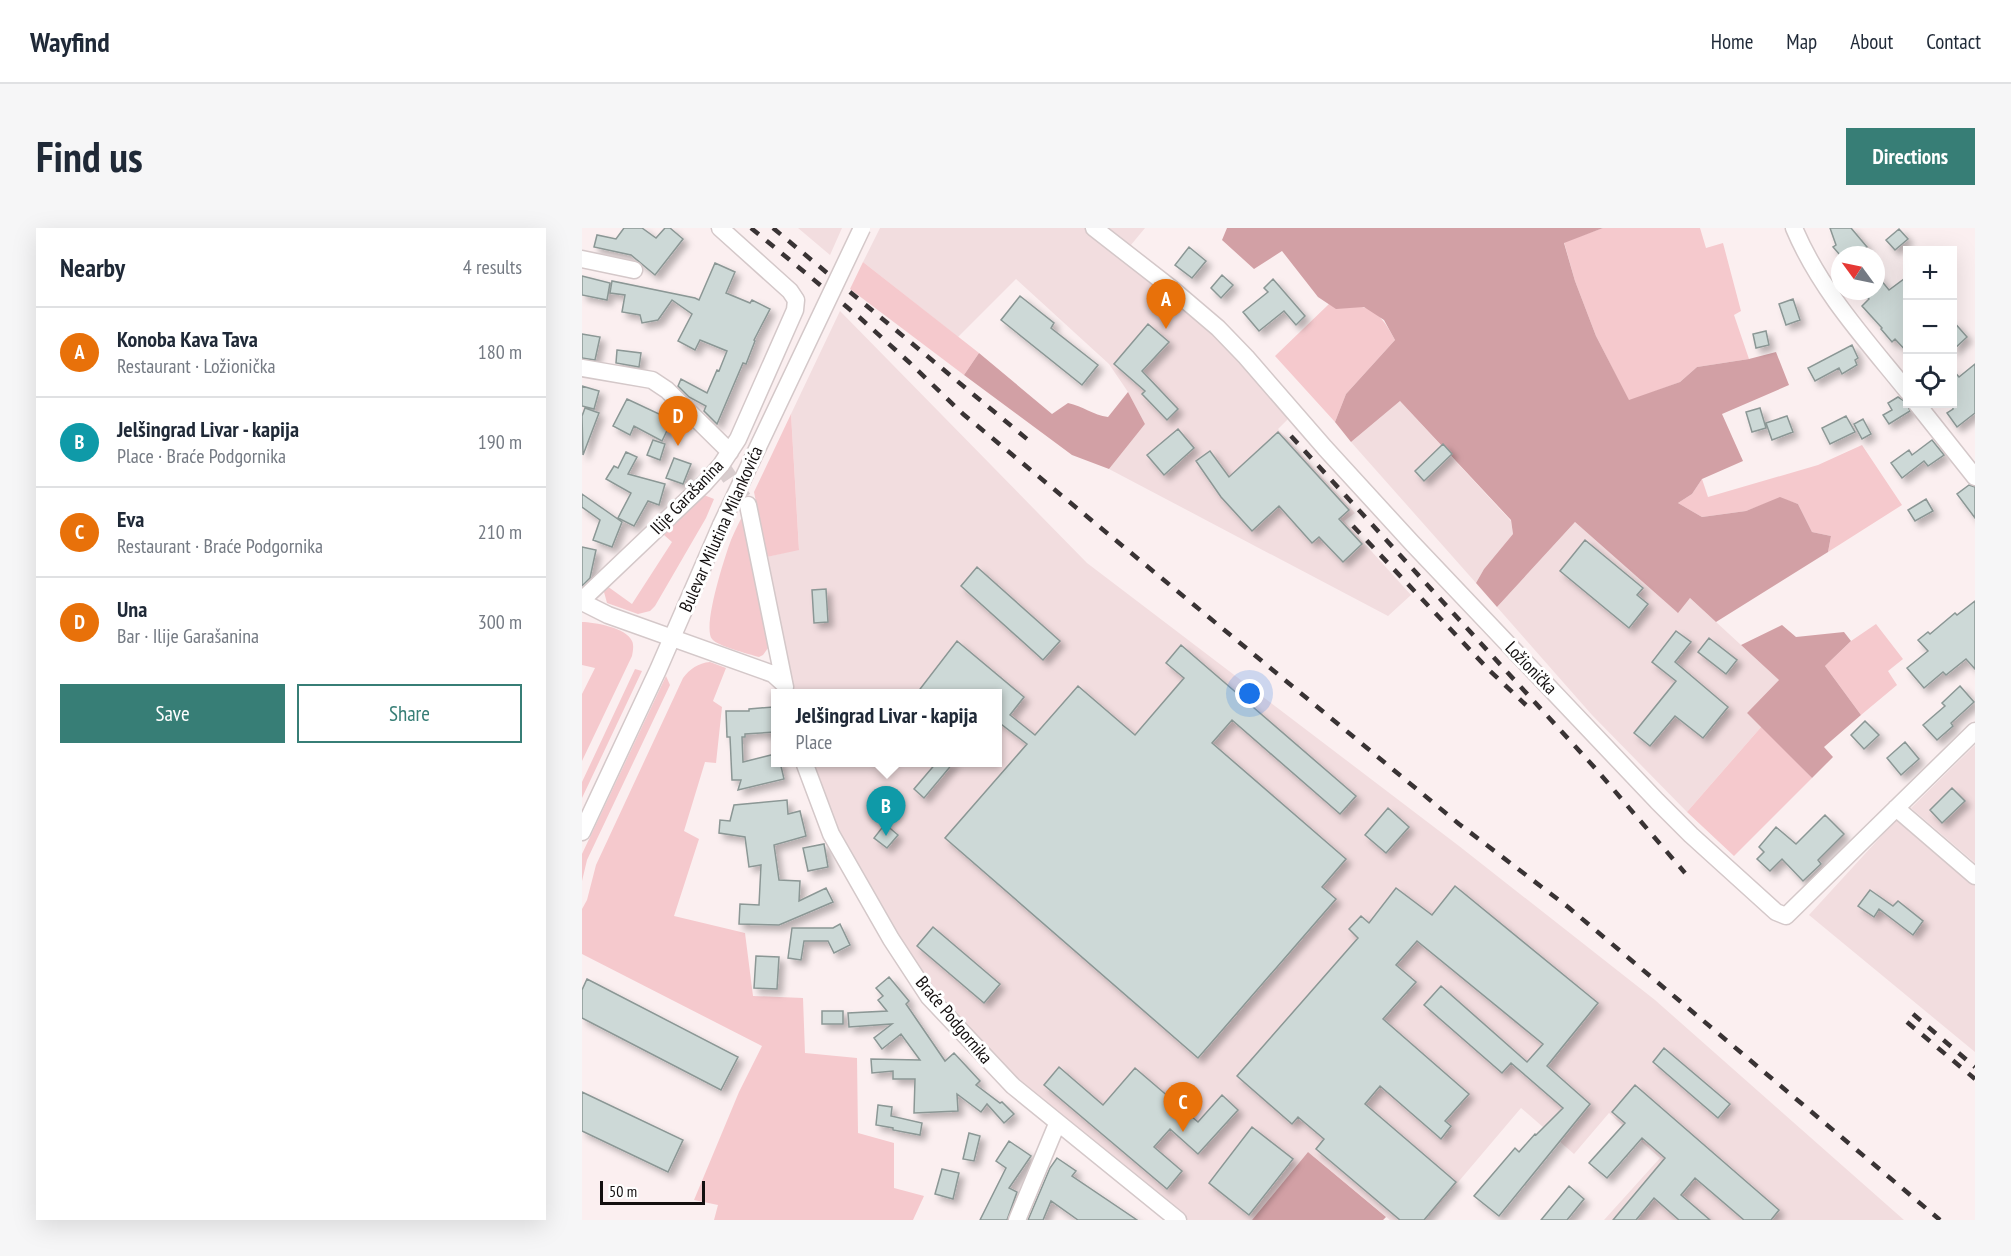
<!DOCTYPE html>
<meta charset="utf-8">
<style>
:root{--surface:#fff;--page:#f6f6f7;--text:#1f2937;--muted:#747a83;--line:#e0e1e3;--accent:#377e76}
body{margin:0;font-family:"PT Sans Narrow",sans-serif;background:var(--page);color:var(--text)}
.controls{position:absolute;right:18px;top:18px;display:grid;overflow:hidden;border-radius:0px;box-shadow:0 6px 24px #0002}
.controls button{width:54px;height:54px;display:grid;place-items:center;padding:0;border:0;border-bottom:2px solid var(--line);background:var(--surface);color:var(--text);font:30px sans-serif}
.compass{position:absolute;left:1249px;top:18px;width:54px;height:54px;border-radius:50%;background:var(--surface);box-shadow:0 6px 24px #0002;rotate:303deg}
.scale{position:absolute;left:18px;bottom:15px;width:105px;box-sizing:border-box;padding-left:6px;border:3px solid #130f0f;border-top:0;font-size:16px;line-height:21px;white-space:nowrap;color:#130f0f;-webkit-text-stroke:4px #fff;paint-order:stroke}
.you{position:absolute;left:668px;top:466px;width:21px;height:21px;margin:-15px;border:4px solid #fff;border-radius:50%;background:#1a73e8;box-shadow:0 0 0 9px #1a73e833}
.badge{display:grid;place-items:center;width:39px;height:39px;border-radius:50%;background:var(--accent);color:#fff;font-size:20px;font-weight:700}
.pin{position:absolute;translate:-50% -50px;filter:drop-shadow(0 2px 3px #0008)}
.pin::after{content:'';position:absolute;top:32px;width:21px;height:18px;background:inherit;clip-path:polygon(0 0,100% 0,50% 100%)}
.popup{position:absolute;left:189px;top:461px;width:231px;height:78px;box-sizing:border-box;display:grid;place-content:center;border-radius:0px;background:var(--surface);filter:drop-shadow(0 2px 4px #0005);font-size:20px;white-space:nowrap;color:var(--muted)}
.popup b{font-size:22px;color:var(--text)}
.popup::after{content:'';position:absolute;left:50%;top:100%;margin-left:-12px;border:12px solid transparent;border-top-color:var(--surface)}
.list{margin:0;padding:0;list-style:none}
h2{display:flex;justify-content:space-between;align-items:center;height:78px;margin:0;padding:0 24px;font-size:26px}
h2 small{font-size:20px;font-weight:400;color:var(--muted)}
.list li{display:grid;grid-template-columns:39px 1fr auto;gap:18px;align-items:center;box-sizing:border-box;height:90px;padding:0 24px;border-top:2px solid var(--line)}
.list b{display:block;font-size:22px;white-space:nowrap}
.list p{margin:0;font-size:20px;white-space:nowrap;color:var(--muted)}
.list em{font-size:20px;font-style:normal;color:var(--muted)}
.actions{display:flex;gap:12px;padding:18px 24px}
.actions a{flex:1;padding:14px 0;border:2px solid var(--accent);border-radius:0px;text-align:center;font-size:21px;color:var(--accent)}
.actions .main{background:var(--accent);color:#fff}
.icon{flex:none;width:33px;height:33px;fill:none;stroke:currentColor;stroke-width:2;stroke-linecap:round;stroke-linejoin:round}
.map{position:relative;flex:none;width:1393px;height:992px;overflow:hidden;border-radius:0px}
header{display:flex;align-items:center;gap:36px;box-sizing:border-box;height:84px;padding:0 30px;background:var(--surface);border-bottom:2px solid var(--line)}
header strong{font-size:28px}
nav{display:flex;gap:33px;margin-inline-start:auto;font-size:21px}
.intro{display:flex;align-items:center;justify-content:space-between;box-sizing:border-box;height:144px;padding:0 36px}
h1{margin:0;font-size:42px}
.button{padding:15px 27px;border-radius:0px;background:var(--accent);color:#fff;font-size:21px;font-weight:700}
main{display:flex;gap:36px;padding:0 36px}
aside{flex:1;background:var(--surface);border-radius:0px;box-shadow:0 6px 24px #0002}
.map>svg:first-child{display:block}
</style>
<header>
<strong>Wayfind</strong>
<nav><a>Home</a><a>Map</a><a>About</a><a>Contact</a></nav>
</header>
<div class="intro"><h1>Find us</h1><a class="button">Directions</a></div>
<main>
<aside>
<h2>Nearby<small>4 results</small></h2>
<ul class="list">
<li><span class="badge" style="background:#e8710a">A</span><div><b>Konoba Kava Tava</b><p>Restaurant · Ložionička</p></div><em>180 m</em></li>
<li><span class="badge" style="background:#0f9aa8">B</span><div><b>Jelšingrad Livar - kapija</b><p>Place · Braće Podgornika</p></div><em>190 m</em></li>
<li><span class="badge" style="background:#e8710a">C</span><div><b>Eva</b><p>Restaurant · Braće Podgornika</p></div><em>210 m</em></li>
<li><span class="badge" style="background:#e8710a">D</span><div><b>Una</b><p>Bar · Ilije Garašanina</p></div><em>300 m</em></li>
</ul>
<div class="actions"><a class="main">Save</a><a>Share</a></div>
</aside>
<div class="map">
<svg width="1393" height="992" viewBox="0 0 1393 992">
<defs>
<filter id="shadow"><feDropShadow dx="5" dy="5" stdDeviation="3" flood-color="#0004"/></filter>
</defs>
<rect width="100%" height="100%" fill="#fbeff0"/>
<path fill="#f2dddf" d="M216 0H260L248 27Z
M298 0H563L539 29 638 112 707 190 696 201 773 285 762 293 829 367 806 388 527 241 563 196 546 164 527 136 434 51 376 109 281 34Z
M258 83 505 335 877 618 1073 772 1322 992H1022L1078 930 1027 885 992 926 939 880 844 992H808L726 924 670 992H606L442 860 400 816 350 757 317 708 264 621 245 574 232 535 415 534V466L212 465 185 329 217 321 209 186Z
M818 173 929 293 931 306 902 341 894 355 769 214Z
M993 294 1095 384 1108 370 1197 452 1165 485 1180 498 1105 584 1010 487 915 379Z
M1393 517V635L1329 580Z
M1314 592 1393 656V824L1227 687Z"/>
<path fill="#f5c9cd" d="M1021 0H1118L1124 20 1141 15 1159 83 1152 87 1167 131 1115 139 1098 154 1047 173 1014 108 993 53 982 14Z
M281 34 397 125 382 147 268 61Z
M747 76C758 83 768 78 780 79 796 81 806 99 813 112L764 166 753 194 693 128Z
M209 186 217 322 185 329 172 264Z
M1280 217 1320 277 1246 324 1249 308 1230 304 1216 276 1198 270 1164 283 1120 289 1096 275 1110 266 1120 251 1126 269 1236 237Z
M122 267 132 271 124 290 73 378 68 383 56 386 25 375 22 364 25 358 50 376 90 314 82 307Z
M163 283 186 420 181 427 177 429C167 426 135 418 130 411 120 399 143 328 149 312 153 302 158 293 163 283Z
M0 394C12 394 45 400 50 413 52 417 51 423 50 428L0 533V466L13 440 0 437Z
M1294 396 1321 431 1306 443 1315 457 1279 487 1243 438 1269 413Z
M128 434 144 440 131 473 140 479 134 535 123 534 102 603 117 611 92 688 163 705 171 768 221 770 223 825 275 830 276 905 312 915V960L342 968 331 992H132L136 977 112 972 157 864 180 818 0 726V681L5 672 14 637 101 450C108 441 116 435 128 434Z
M53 441 60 443 0 570V554Z
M84 448 88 457 5 632 0 653V626Z
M1180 498 1230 550 1152 628 1105 584Z"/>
<path fill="#d2a0a5" d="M645 0H1021L982 15 993 53 1014 108 1047 172 1098 154 1115 139 1167 131 1194 124 1207 157 1140 186 1161 233 1120 251 1110 266 1096 275 1120 289 1164 283 1198 269 1216 276 1230 304 1249 308 1246 324 1134 394 1108 370 1096 385 993 294 915 379 894 355 902 341 931 306 929 292 818 173 769 214 753 194 764 166 813 112 802 92 782 79 754 81 736 69 700 23 672 41 640 12Z
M397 125 470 186 486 175C501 178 511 187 526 189L546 164 563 196 527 241 490 227 382 147Z
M1200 397 1214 409 1262 404 1269 413 1243 438 1279 487 1242 519 1251 529 1230 550 1165 485 1197 452 1159 417Z
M726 924 804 989 801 992H670Z"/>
<path fill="#cdd9d7" stroke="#8b9795" stroke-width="1.5" filter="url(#shadow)" d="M42 0H60L74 10 83 0H88L101 11 73 47 49 27 12 19 15 7 34 11Z
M1248 0H1269L1285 19 1275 27H1258L1251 19 1254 17Z
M1317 1 1326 11 1313 22 1304 12Z
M607 19 624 33 610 50 593 37Z
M133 35 153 44 144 65 168 75 170 72 188 81 172 112 173 113 164 136 161 135 135 196 122 183 124 178 107 169 96 158 99 151 125 165 135 142 137 143 145 123 118 112 113 122 96 113 110 86 90 72 76 92 60 95 58 87 40 84 43 67 28 65 30 53 113 70 117 72Z
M1294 46 1307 62 1326 48V125L1313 111 1310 114 1299 101 1300 100 1280 78 1287 71 1281 63H1294Z
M640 47 651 57 639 70 629 60Z
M0 48 28 55 25 72 0 67Z
M691 51 723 88 714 97 702 83 677 103 661 84 686 64 682 60Z
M438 68 472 95 469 100 516 137 500 157 419 92Z
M1211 71 1218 92 1204 97 1197 76Z
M1371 93 1385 109 1371 122Z
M566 96 587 114 560 143 596 181 585 192 560 166 563 163 532 136Z
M1184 103 1187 117 1174 120 1171 106Z
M0 106 18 109 13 132 0 130Z
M1270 117 1276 130 1273 132 1275 137 1260 146 1257 140 1233 153 1226 140Z
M35 122 59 125 57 139 34 135Z
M1393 136V185L1375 199 1365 185 1371 181V142L1377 149Z
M0 158 17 163 12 181 0 178Z
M1316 169 1324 174 1328 183 1307 196 1301 187 1310 182 1306 175Z
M45 171 90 192 80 213 52 198 48 207 31 198Z
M3 180 17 185 1 227 0 188Z
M1178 180 1184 200 1170 204 1164 184Z
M1205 188 1211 204 1190 212 1184 195Z
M1264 188 1273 204 1248 216 1240 200Z
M1281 191 1289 206 1280 211 1272 196Z
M596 201 612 220 582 247 565 227Z
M696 204 767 282 757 291 780 316 761 334 737 309 730 315 697 278 670 303 639 269 614 233 628 223 647 249Z
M71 212 83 216 78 232 65 227Z
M1350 212 1362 227 1346 238 1342 233 1320 250 1309 235 1327 222 1330 227Z
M861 216 870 226 842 253 833 243Z
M44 224 55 229 46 246 83 256 77 277 66 273 52 298 36 290 49 265 24 251 32 238 36 240Z
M92 230 109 236 101 256 84 250Z
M1387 257 1393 259V290L1375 266Z
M0 266 40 294 30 319 11 312 18 292 0 279Z
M1344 271 1351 283 1333 293 1326 282Z
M1003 312 1061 360 1055 367 1066 376 1047 400 978 343Z
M0 319 14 322 8 350 0 358Z
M395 339 478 413 461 432 379 358Z
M244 361 246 394 232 395 230 362Z
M1393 373V441L1384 431 1364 447 1361 444 1342 460 1325 440 1346 423 1336 412 1346 404 1348 406 1373 385 1375 387Z
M1094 403 1109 414 1093 434 1146 479 1121 510 1093 488 1068 518 1052 505 1094 453 1070 434Z
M1127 410 1155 432 1144 446 1116 424Z
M375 413 442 469 428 487 453 507 496 458 553 507 602 450 584 435 599 417 774 568 758 586 650 492 630 515 764 631 740 659 754 671 616 830 363 610 445 516 415 493V465H335Z
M1378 458 1392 474 1369 495 1371 498 1355 512 1341 497 1363 478 1360 475Z
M191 479 193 504 163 506V509H160L161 534 193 526V534H198L202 551 156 562 159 552H150L148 509H145L144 483H167V481Z
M1283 493 1297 507 1282 521 1269 507Z
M1323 514 1337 531 1319 547 1305 530Z
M355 534H372L342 570 332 561Z
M1370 560 1383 573 1360 595 1348 582Z
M205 572 206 586 218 583 224 608 192 617 197 652 218 653 217 673 244 660 251 674 197 697 157 696 158 676 177 677 179 637 167 639 163 609 137 605 138 592 148 593 152 577Z
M806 580 827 599 804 625 783 607Z
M1243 587 1262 606 1236 632 1239 636 1221 653 1200 631 1188 643 1175 631 1182 624 1177 619 1194 599 1214 616Z
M303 596 316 607 305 620 292 610Z
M242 616 246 639 226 643 221 620Z
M873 658 1016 775 965 838 1008 876 917 988 892 968 933 920 937 924 953 906 954 907 981 880 929 835 920 845 842 777 859 758 945 834 961 816 835 713 814 737 834 754 801 791 887 866 863 893 869 898 859 911 798 858 783 876 874 954 842 992H818L734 921 742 911 716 889 710 896 655 848 776 710 767 701 779 688 787 695 814 660 850 687Z
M1288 662 1311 678 1316 673 1341 693 1331 707 1297 681 1292 689 1276 678Z
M258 696 268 717 252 725 246 713H222L219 732 206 730 210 700H251Z
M351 699 418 756 402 775 335 718Z
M174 728 197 729 195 761 172 760Z
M307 749 327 773 324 776 363 833 372 825 398 853 394 857 418 875 420 874 432 886 422 895 405 876 399 884 375 866 376 883 332 885 333 851H311V843L290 845 289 831 338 832 319 806 300 821 292 810 310 796 267 799 266 785 305 783 296 772 301 768 294 760Z
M5 751 156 829 139 862 0 790V762Z
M240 783H261V796H240Z
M1082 820 1148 876 1136 890 1071 834Z
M477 839 521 877 553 840 616 894 640 867 656 882 616 926 588 901 572 919 600 943 585 961 462 857Z
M1053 857 1197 982 1189 992H1162L1113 950 1099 967 1128 992H1097L1072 970 1054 992H1031L1083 930 1060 910 1025 950 1007 935 1043 895 1030 884Z
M0 864 101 912 86 944 0 903Z
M296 877 310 879 309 888 340 895 338 907 311 902V900L294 897Z
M670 899 711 931 667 987 627 955Z
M387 905 398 908 392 933 381 931Z
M427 913 449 928 427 960 435 964 425 992H398L424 940 414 933Z
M475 930 494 943 490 948 555 992H496L469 973 461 992H446L468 940Z
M360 941 377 945 371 971 353 966Z
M987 958 1002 971 985 992H959Z"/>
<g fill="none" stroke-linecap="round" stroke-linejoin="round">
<path stroke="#d8cdce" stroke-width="16" stroke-dasharray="16 8" stroke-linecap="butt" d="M139 237 162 271"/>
<g stroke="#d4c8c9" stroke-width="19">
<path id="minor" d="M512 0 589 60 636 100 664 129 743 220 830 315 1075 573 1109 607 1194 684 1204 688 1393 503
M1212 0C1238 62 1284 112 1326 164
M0 31 52 42
M0 140 70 152 85 162 148 224
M1335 176 1393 249
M166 277 203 459
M0 372 122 256 139 237 156 211 213 82 214 72 208 63 138 0
M0 374 26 387 191 446 202 456
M222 534 249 606 309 711 347 769 431 858 596 992
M1314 580 1393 648
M0 604 76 442 139 297
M435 992 475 896"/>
</g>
<use href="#minor" stroke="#fff" stroke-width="16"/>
<path stroke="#393334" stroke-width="4.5" stroke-dasharray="10 10" stroke-linecap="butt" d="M169 0 277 89 328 135 381 186 877 596 986 679 1358 992
M191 0 451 216
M709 208 1013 540 1103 645
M771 298 907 442 944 477
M1331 786 1393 839
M1325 794 1393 851"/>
<g stroke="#d4c8c9" stroke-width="19" stroke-linecap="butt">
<path id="minor-bridge" d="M139 297 280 0"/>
</g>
<use href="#minor-bridge" stroke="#fff" stroke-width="16"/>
</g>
<g text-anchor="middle" stroke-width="6" stroke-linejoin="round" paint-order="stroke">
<g font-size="18" fill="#130f0f" stroke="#fff">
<text transform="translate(105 269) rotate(-46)" y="6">Ilije Garašanina</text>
<text transform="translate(139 301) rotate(-66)" y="6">Bulevar Milutina Milankovića</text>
<text transform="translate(949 440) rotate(46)" y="6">Ložionička</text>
<text transform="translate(372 792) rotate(50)" y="6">Braće Podgornika</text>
</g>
</g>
</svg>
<div class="controls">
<button>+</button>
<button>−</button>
<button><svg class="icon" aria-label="locate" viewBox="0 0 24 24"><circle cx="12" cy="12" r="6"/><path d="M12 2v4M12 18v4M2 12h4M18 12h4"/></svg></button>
</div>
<svg class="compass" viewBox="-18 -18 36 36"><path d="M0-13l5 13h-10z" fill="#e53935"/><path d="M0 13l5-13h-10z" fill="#747a83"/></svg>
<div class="scale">50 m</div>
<div class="you"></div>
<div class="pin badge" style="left:584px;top:101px;background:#e8710a">A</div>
<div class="pin badge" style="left:304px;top:608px;background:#0f9aa8">B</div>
<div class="popup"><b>Jelšingrad Livar - kapija</b>Place</div>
<div class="pin badge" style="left:601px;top:904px;background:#e8710a">C</div>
<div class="pin badge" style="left:96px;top:218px;background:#e8710a">D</div>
</div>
</main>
